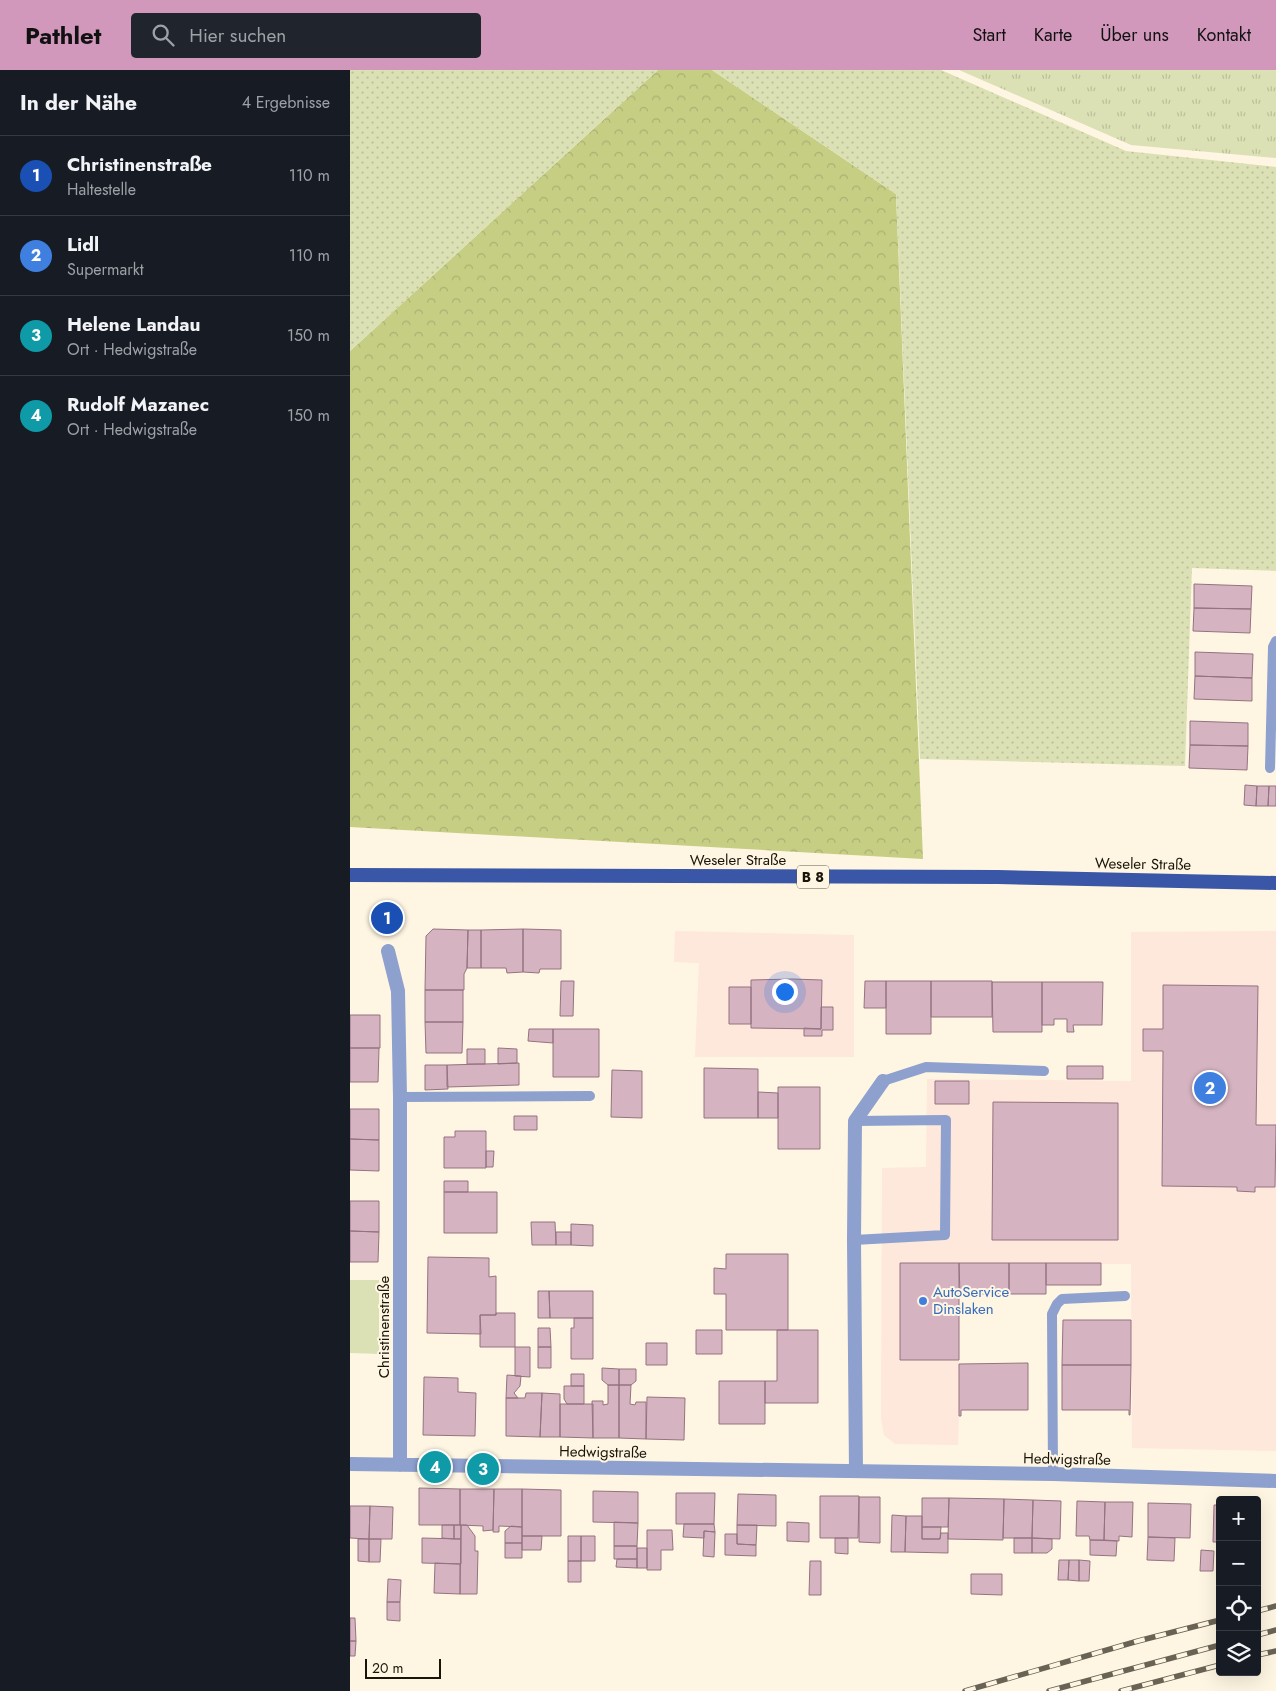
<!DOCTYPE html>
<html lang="de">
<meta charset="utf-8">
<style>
:root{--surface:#171b24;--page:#20242c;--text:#f1f3f6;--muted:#9ea1a6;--line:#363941;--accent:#d198bc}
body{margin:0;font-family:Jost,sans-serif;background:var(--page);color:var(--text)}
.controls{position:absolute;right:15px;bottom:15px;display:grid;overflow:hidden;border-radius:5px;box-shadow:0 5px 20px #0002}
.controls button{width:45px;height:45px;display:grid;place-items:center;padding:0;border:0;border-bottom:1px solid var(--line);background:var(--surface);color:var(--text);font:25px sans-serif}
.scale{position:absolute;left:15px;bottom:12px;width:76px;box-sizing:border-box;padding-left:5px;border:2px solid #191409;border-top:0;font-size:14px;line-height:18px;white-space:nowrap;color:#191409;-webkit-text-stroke:4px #fef6e2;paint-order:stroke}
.you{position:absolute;left:434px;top:921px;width:18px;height:18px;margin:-12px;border:4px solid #fff;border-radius:50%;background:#1a73e8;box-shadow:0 0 0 8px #1a73e833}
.badge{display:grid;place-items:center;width:32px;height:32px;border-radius:50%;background:var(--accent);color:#fff;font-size:16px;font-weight:700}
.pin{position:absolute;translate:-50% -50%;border:2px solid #fff;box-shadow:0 1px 5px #0006}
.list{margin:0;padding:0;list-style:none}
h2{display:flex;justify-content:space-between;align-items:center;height:65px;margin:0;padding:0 20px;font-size:21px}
h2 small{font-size:16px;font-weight:400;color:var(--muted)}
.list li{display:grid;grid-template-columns:32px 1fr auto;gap:15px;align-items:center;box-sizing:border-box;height:80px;padding:0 20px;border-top:1px solid var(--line)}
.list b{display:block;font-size:19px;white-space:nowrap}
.list p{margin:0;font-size:16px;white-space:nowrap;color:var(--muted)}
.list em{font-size:16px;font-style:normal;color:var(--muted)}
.icon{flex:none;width:28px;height:28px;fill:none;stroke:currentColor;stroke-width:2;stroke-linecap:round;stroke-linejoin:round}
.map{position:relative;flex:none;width:926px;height:1621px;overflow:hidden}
header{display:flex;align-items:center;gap:30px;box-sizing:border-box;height:70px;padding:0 25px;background:var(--accent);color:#111}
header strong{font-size:24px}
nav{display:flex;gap:28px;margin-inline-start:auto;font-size:18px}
.search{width:350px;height:45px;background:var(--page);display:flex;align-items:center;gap:12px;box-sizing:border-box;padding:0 18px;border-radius:5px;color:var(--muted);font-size:19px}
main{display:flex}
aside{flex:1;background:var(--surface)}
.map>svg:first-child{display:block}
</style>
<header>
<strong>Pathlet</strong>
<div class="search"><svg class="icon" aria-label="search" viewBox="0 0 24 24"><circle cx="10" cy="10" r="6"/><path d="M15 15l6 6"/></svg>Hier suchen</div>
<nav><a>Start</a><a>Karte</a><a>Über uns</a><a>Kontakt</a></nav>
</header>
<main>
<aside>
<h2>In der Nähe<small>4 Ergebnisse</small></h2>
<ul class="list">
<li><span class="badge" style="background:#1a4fb4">1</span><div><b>Christinenstraße</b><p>Haltestelle</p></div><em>110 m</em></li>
<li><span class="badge" style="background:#3f7fe0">2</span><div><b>Lidl</b><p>Supermarkt</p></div><em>110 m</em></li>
<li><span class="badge" style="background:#0f9aa8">3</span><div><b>Helene Landau</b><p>Ort · Hedwigstraße</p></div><em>150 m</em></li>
<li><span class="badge" style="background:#0f9aa8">4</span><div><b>Rudolf Mazanec</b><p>Ort · Hedwigstraße</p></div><em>150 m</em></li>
</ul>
</aside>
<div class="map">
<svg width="926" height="1621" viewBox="0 0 926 1621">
<defs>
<pattern id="grass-tufts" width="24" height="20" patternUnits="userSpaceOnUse" patternTransform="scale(1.25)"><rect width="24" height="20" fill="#dbe1b4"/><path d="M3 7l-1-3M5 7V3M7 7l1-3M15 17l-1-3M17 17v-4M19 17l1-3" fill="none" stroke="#bbc099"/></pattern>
<pattern id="forest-crowns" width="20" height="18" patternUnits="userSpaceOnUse" patternTransform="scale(1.25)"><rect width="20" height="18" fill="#c6ce84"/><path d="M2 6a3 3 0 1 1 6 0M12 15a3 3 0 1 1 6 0" fill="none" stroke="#aab071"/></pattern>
<pattern id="garden-dots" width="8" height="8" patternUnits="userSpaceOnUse" patternTransform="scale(1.25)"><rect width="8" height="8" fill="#dbe1b4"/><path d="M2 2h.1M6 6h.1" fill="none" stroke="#bbc099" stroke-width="1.8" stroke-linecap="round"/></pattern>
</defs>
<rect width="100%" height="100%" fill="#fef6e2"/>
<path fill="#fee7db" d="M325 861 504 865V987H345L349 893 324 892Z
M926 861V1381L782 1378 781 1194 609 1193V1346L608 1375 545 1374 534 1365 531 1349 532 1098 576 1097 577 1009 781 1011V862Z"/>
<path fill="url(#grass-tufts)" d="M609 0H926V88L781 75Z"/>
<path fill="url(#forest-crowns)" d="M308 0H362L546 124 573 789 0 757V281Z"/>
<path fill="#dbe1b4" d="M0 1210H29V1284L0 1283Z"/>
<path fill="url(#garden-dots)" d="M0 0H308L0 281Z
M362 0H591L776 81 926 97V501L842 498 835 696 570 689 546 124Z"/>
<path fill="#d6b3c1" stroke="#947380" d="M844 514 902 516 901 539 844 538Z
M844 538 901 539 900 563 843 561Z
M845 582 903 584 902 608 845 606Z
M845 606 902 608V631L844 629Z
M840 651 898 653V676L840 675Z
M840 675 898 676 897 700 839 698Z
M895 715 907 716 906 736 894 735Z
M907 716H919L918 736H906Z
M919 716H926V736H918Z
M83 859 118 860 117 898 114 904V920H75L76 866Z
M173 859 211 860V899H190L189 903 173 902Z
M173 859V902L157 903 156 898H131V860Z
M118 860H131V898H117Z
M442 909 472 910 471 959 401 958V910Z
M211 911H224L223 946H210Z
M515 911H536V938H514Z
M536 911H581V964H536Z
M581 911H642V947H581Z
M642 912H692V962H643Z
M692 912H753L752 955H723L724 962H717V949H704V955H692Z
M813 915 908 916 906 1055H926L925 1117H905V1122L887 1121V1117L812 1116 813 981H793V959H813Z
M379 917H401V954H379Z
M75 920H113V952H75Z
M471 937H483V960H472V966H454V958L471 959Z
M0 945H30V978H0Z
M75 952H113L112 983H76Z
M179 959H203V973L178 971Z
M203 959H249V1007H203Z
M0 978H29L28 1012H0Z
M148 978 167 979V993L148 994Z
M117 979H135V994H117Z
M169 993V1015L97 1017V995Z
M75 995H97L98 1019 75 1020Z
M717 996H753V1009H717Z
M354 998 408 999V1048H354Z
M262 1000 292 1001V1048L261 1047Z
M585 1011H619V1034H585Z
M428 1017H470V1079H428Z
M408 1022 428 1023V1048H408Z
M643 1032 768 1033V1170H642Z
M0 1039H29V1070L0 1069Z
M164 1046H187V1060H164Z
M105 1061H136V1098H94V1067H105Z
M0 1069 29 1070V1101L0 1100Z
M136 1081H144L143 1097H136Z
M94 1111H118V1122H94Z
M94 1122H147V1163H94Z
M0 1131H29V1162L0 1161Z
M181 1152H205L206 1175H182Z
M221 1154 243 1155V1176L221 1175Z
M0 1161 29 1162 28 1192H0Z
M206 1162H221V1175H206Z
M376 1184H438V1260H376V1224H364V1198L376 1199Z
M78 1187 139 1188V1207L146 1206V1245H130L131 1264 77 1263Z
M550 1193H609V1290H550Z
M609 1193H659V1224H610Z
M659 1193H696V1224H659Z
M696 1193H751V1215H696Z
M188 1221H199L200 1248H188Z
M199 1221H243V1248H200Z
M146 1243H165V1277H130V1245H146Z
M224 1248H243V1289H221V1258H224Z
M713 1250H781V1295H712Z
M188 1258H200L201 1277H188Z
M346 1260H372V1284H346Z
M427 1260H468V1333H415V1311H427Z
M296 1273H317V1295H296Z
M165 1277H180V1307L165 1306Z
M188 1277H201V1298H188Z
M678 1293V1340H611V1346H609V1294Z
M712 1295H781L780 1345H779V1340H712Z
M252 1298 269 1299V1315H258L252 1310Z
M269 1299H286V1311L281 1315H269Z
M221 1304H234V1316H221Z
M157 1305 171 1306 170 1316 164 1323 168 1328H156Z
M74 1307 108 1308V1322L126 1323 125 1366 73 1365Z
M369 1311H415V1354H369Z
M258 1315H269V1368H243L242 1331H253V1335L258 1334Z
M269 1315H281L280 1334 285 1335 286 1332H296V1369L269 1368Z
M214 1316H234V1334H217L214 1329Z
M176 1323H192L190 1367 156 1366V1328H175Z
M192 1323 210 1324V1367H190Z
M297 1327 335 1328 334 1370 296 1369Z
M210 1334H243V1368L210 1367Z
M69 1418 110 1419V1455H69Z
M110 1419H144L143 1460 133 1461V1456L110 1455Z
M144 1419H172V1457L149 1456V1462H143Z
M172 1419 211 1420V1466H172Z
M243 1421 288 1422V1453L243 1452Z
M326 1423H365L364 1454H326Z
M388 1424 426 1425V1456L387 1455Z
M470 1426H509L508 1468H470Z
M509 1427H530V1473L509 1472Z
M572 1428H599L598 1457H572Z
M599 1428 654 1429 653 1470 598 1469Z
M654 1429 683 1430 682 1468H653Z
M683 1430 711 1431 710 1469 682 1468Z
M727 1431 755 1432 754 1470H740L739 1466H726Z
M755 1432H783L782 1467 769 1466V1471L754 1470Z
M798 1433 841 1434 840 1468 798 1467Z
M864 1435H870V1472H863Z
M0 1436H20L19 1469 0 1468Z
M20 1436 43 1437 42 1469H19Z
M907 1436H909V1473H907Z
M542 1445 556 1446 555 1482H541Z
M556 1446H572V1469H590L591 1463H598V1483L555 1482Z
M264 1452 288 1453 287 1476H264Z
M437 1452 459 1453V1472L437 1471Z
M334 1454H364L365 1462 354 1461V1468L333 1467Z
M92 1455H104V1469L92 1468Z
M104 1455H111V1469H104Z
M111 1455H117L125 1466V1481H128L127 1524H110Z
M387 1455H407L406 1475 387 1474Z
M161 1456 172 1457V1473H155V1461Z
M572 1457H591L590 1469H572Z
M297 1460H322L323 1480H311V1500H297Z
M354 1461 365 1462 364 1487 353 1486Z
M375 1464H387V1474L406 1475V1486L375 1485Z
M172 1466H192L191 1480H172Z
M218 1466H231V1491H218Z
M231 1466H245V1491H231Z
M798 1467 825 1468 824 1491 797 1490Z
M72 1468 111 1469V1494L72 1493Z
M485 1468H498V1484L485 1483Z
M664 1468H682V1483H664Z
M682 1468 702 1469V1479L697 1483H682Z
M8 1469H19V1492L8 1491Z
M19 1469H31L30 1492H19Z
M740 1470 767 1471 766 1486 740 1485Z
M155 1473H172V1488H155Z
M264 1476H287V1489H264Z
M287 1478H297V1498H287Z
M851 1480 864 1481 863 1501H850Z
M267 1489H287V1498L266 1497Z
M709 1490H719L718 1510H708Z
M719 1490H729V1511L718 1510Z
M729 1490 740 1491 739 1511H729Z
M218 1491H231V1512H218Z
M460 1491H471V1525H459Z
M85 1493 110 1494V1524L84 1523Z
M621 1504H652V1525L621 1524Z
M38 1509 51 1510 50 1532H37Z
M37 1532H50V1551L37 1550Z
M0 1548H5L6 1571H0Z
M0 1571H6L5 1586H0Z"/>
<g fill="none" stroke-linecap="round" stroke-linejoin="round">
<path stroke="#8da0ce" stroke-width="10" d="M920 698 923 577 926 571
M533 1011 576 997 694 1001
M50 1027 240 1026
M504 1170 595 1165 596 1050 505 1051
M703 1404 702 1244 707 1234 712 1229 775 1226"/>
<path stroke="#8da0ce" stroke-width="14" d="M38 881 48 921 50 1027V1395
M0 1394 703 1404 926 1411
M506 1401 504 1170 505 1051 533 1011"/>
<path stroke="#3a56a6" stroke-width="14" d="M0 805 648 807 926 813"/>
<g stroke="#696355" stroke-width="5.5">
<path id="rail" d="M907 1541 926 1536
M907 1565 926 1560
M907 1585 926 1581
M615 1621 788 1571 870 1550
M699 1621 870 1575
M771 1621 870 1595"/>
</g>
<use href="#rail" stroke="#fef6e2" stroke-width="4" stroke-dasharray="11" stroke-linecap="butt"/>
</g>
<circle fill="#3f7fe0" stroke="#fef6e2" stroke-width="2" cx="573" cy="1231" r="5"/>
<g text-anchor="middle" stroke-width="4" stroke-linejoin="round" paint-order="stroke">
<rect fill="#fef6e2" stroke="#5e584a" stroke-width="1" x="447" y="795.5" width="32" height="23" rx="4"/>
<g font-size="14" font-weight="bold" fill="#191409">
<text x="463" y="812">B 8</text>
</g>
<g font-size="15" fill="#191409" stroke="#fef6e2">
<text x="388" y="795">Weseler Straße</text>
<text transform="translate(793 794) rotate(1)" y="5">Weseler Straße</text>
<text transform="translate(34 1257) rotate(-90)" y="5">Christinenstraße</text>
<text transform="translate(253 1382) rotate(1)" y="5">Hedwigstraße</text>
<text transform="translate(717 1389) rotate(1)" y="5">Hedwigstraße</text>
</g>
<g font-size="15" fill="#366cbe" stroke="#fef6e2" text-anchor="start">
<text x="583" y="1227">AutoService<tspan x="583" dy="17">Dinslaken</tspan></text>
</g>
</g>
</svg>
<div class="controls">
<button>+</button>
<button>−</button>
<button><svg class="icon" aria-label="locate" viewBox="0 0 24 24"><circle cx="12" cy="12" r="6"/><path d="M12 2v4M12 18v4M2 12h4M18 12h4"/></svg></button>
<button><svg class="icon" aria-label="layers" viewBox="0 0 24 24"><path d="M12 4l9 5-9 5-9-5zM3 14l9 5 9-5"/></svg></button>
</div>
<div class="scale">20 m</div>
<div class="you"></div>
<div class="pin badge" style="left:37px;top:848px;background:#1a4fb4">1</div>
<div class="pin badge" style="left:860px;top:1018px;background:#3f7fe0">2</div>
<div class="pin badge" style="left:133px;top:1399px;background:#0f9aa8">3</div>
<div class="pin badge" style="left:85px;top:1397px;background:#0f9aa8">4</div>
</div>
</main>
